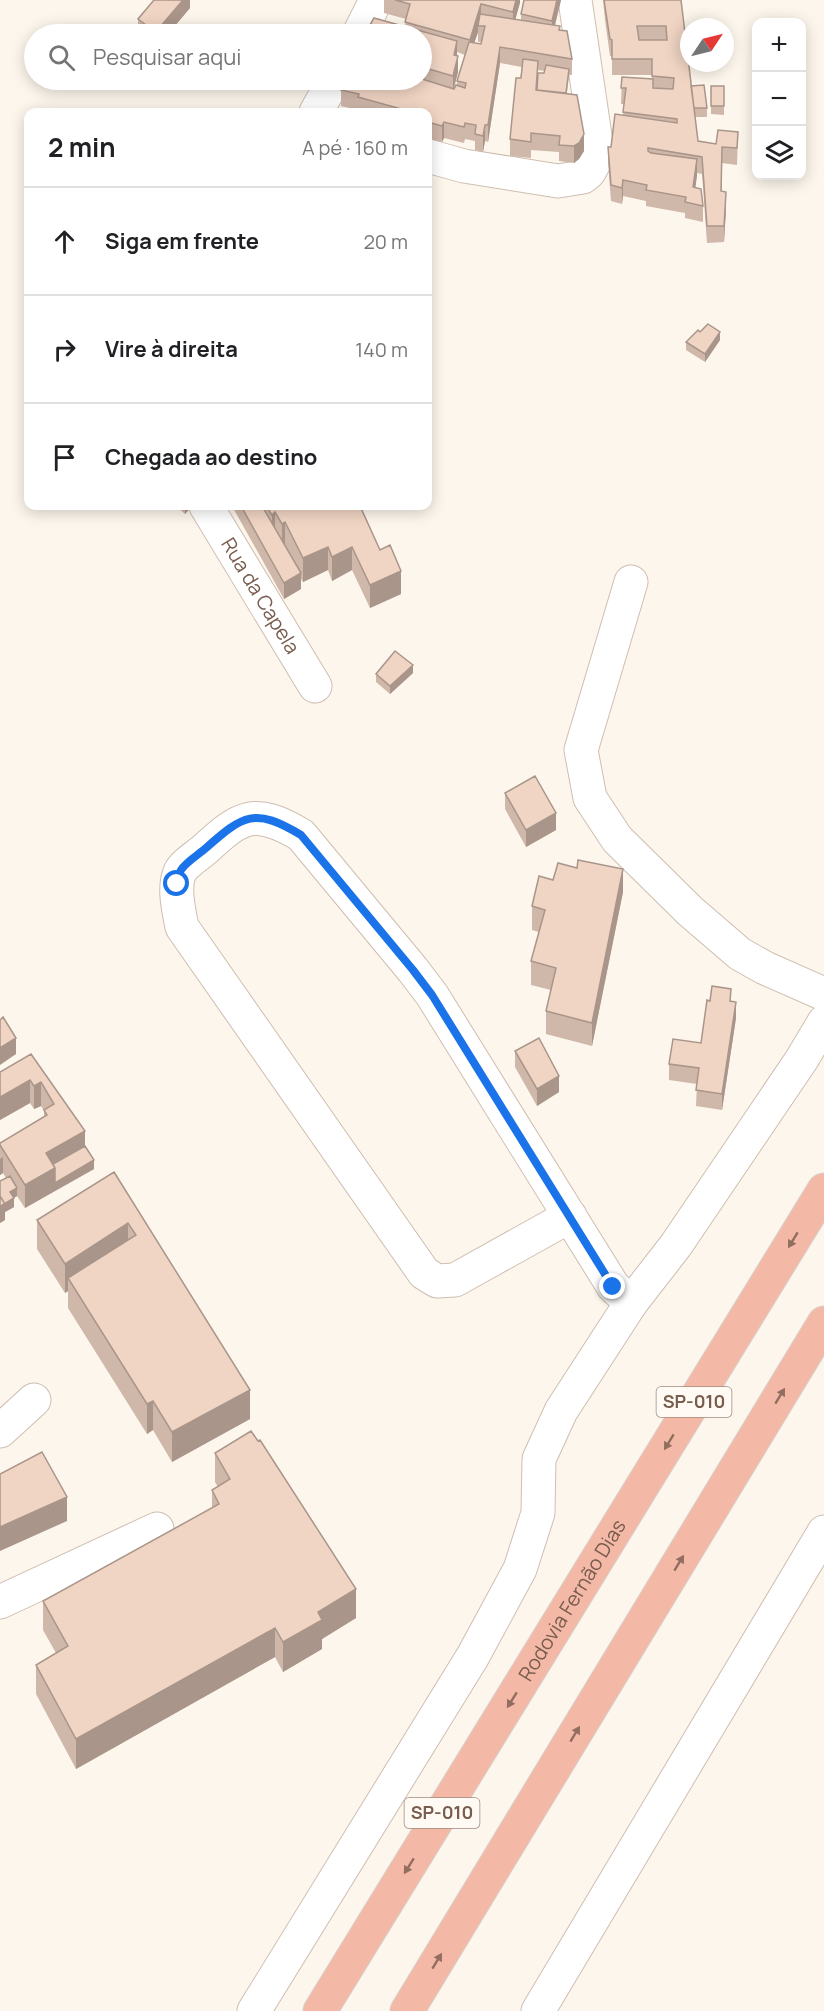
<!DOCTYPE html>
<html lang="pt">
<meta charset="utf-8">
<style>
:root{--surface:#fff;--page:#f6f6f6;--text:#202124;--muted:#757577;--line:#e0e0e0}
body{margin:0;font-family:Manrope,sans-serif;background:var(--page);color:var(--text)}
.controls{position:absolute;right:18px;top:18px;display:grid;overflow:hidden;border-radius:12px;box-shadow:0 3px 15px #0003}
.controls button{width:54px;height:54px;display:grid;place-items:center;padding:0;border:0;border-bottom:2px solid var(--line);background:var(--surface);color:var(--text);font:30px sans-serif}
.compass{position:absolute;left:680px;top:18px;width:54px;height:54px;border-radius:50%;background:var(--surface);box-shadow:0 3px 15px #0003;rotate:55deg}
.stop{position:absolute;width:18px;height:18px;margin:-14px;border:4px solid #1a73e8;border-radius:50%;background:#fff}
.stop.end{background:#1a73e8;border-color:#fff;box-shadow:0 2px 6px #0008}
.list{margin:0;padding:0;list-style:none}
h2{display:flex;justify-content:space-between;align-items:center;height:78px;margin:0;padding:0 24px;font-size:26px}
h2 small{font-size:20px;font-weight:400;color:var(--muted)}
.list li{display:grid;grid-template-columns:39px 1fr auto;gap:18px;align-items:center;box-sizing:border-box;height:108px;padding:0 24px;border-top:2px solid var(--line)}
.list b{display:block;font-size:22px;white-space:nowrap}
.list em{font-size:20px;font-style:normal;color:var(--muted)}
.icon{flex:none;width:33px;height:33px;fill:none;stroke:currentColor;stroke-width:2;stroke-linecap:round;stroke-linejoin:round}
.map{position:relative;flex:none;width:824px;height:2011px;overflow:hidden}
.search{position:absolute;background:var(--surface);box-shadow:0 3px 15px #0003;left:24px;top:24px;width:408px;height:66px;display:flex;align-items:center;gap:15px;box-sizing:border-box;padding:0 21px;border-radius:33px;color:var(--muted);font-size:22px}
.panel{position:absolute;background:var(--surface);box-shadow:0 3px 15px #0003;left:24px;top:108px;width:408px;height:402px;border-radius:12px}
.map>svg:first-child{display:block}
</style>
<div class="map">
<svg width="824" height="2011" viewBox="0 0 824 2011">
<rect width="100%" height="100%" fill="#fcf6ec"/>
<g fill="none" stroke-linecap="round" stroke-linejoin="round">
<g stroke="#cfbeb1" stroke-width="35">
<g id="minor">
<path d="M359 34 376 0"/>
<path d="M316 112 334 80"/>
<path d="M428 156 464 166 558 181 583 177 589 172 598 156 575 0"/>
<path id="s1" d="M206 506 315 686"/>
<path d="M631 582 581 750 590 798 617 839 690 911 740 954 765 968 824 994"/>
<path d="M570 1216 455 1280 437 1281 424 1273 182 927C179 911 173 888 180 872 184 864 197 856 204 850 241 816 254 807 301 835L413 970 432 995 613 1286 631 1303"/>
<path d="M0 1431 34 1400"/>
<path d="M0 1602 157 1529"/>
<path d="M254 2011 473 1656 520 1569 538 1513 539 1459 561 1411 631 1303 676 1245 802 1059 824 1022"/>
<path d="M538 2011 824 1532"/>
</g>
</g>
<g stroke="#d9d1cd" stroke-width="35">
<g id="highway">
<path id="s2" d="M320 2011 824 1190"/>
<path d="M407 2011 824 1323"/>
</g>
</g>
<use href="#minor" stroke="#fff" stroke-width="33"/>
<use href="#highway" stroke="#f4b8a6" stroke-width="33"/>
</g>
<path fill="#cfb7a9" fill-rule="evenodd" d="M190 0V8L168 34H138V19Z
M384 0H520L515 19 521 20V14L561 0 555 25 560 30 572 59V75H569L567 93 584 151 579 159 574 163 559 161V152L531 150V158L510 156V139L522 67 500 63 488 142 485 141 483 152 475 150V141L465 139 464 143 444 138 442 142 428 139V112H358V110L341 106V90L422 80V34H367V30L405 26 406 19 384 13ZM478 32V42H481V44L474 43ZM457 52 465 55 457 81V86L454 89H453L458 72ZM538 70 545 71 544 73H538Z
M603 0H681L691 86 707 108V117H695L698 141 716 144 738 132 737 165 722 163V191L726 209 724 242 707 243 702 174 697 173 695 188 703 206V222L685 218V213L646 206V201L623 196 622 204 611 201 608 163V147H611L623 115 624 104H621L622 77 652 79V75H612V56H610L605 20Z
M120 80H131L126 85Z
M711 86H724V115L711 114Z
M720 340 705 362 686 350V342Z
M176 506H192L185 514Z
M232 506H360L380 550 401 594 370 608 352 570 332 581 328 570 303 582 301 579V589L284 599Z
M413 673 390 694 376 682V674Z
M505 793 556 830 526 847 505 809Z
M553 880 623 892 592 1046 546 1034V1011L551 990 531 985V961L539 932 532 930V906Z
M731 1001 736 1018 722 1110 696 1106 697 1084 669 1080V1064L701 1043Z
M515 1051 559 1092 537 1106 515 1067Z
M31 1054 85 1146 94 1169 25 1208 17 1196 14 1198V1207L5 1212V1220L0 1223V1181L6 1178 3 1173 0 1175V1143L44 1117V1111L41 1106 34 1109 30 1103 0 1120Z
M114 1172 250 1419 172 1462 153 1430 147 1434 68 1308V1291L65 1293 37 1249V1220Z
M215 1453 356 1618 322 1639V1649L283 1672 275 1657 76 1769 36 1694V1665L56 1653 43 1630V1601L212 1508V1490L218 1487 215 1482Z"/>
<path fill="#a99589" d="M183 0H190V8L168 34H154Z
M516 0H520V3L513 28V12Z
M557 0H561L552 37V21Z
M481 4V20L478 26V32L470 56V40Z
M457 41V57L454 55Z
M500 47V63L488 142V125Z
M458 56V72L453 92V76Z
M126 80H131L126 85Z
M444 122V138L442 142V126Z
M485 125V141L483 152V136Z
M584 134V151L579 159 574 163V146Z
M697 159V176L693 204V187Z
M623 180V196L622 204V188Z
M726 192V209L724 242V226Z
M720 332V340L705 362V354Z
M185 506H192L185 514Z
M275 512V535L272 538V515Z
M285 522V546L282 547V524Z
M328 547V570L303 582V558Z
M352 547V570L332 581V557Z
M401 571V594L370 608V585Z
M301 573V589L284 599V583Z
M413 665V673L390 694V686Z
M556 813V830L526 847V830Z
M623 869V892L592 1046V1023Z
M736 1002V1018L722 1110V1094Z
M16 1038V1054L0 1065V1048Z
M559 1076V1092L537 1106V1089Z
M30 1080V1103L0 1120V1097Z
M41 1082V1106L34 1109V1086Z
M85 1131V1155L55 1172V1191L25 1208V1185L46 1153Z
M3 1157V1173L0 1175V1159Z
M94 1160V1169L55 1191V1183Z
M17 1188V1196L10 1200V1192Z
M14 1198V1207L5 1212V1220L0 1223V1207Z
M128 1223V1252L68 1278V1291L65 1293V1264Z
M250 1390V1419L172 1462V1432Z
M153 1401V1430L147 1434V1404Z
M67 1497V1521L0 1551V1527Z
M356 1589V1618L322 1639V1649L283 1672V1642L318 1612Z
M275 1628V1657L76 1769V1739Z"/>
<path fill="#f1d5c4" stroke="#a99589" stroke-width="1.5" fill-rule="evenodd" d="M154 0H183L154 34H138L146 25 138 19Z
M395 0H516L513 12 481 4 470 40 405 22 410 4Z
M524 0H557L552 21 521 14Z
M604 0H681L698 141 716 144 718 130 738 132 737 148 722 147 721 191 726 192 724 226H707L702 157 648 148V151L651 153 697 159 693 187 701 189 703 206 685 202 686 197 646 190 647 185 623 180 622 188 611 185 608 147H611L615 114 677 123V119L623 112 626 88H621L622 77 653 79V88L673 89 674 78 652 76V59H612V40L610 39ZM637 26H666L667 40H639Z
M480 14 560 26 559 30 567 31 572 59 500 47 488 125H485L483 136 475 134 476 125 465 123 464 127 444 122 442 126 428 122V112H412L358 97 359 94 341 90 345 80 422 79 454 89 456 85 465 88 466 83 457 81 469 42 481 44 485 26H478Z
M374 18 457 41 454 55 458 56 453 76 422 67V34H383L367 30Z
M523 59 538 61 536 90 577 95 584 134 579 143 574 146 559 145 560 136 531 133V142L510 139 516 78H521Z
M546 65 569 69 566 93 537 90 538 73H544Z
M704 85 707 108H694L691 86Z
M711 86H724V106H711Z
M708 324 720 332 705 354 686 342 698 330 700 332Z
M241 506H262L301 573 284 583Z
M266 506H360L380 550 390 545 401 571 370 585 352 547 332 557 328 547 303 558 285 522 282 524 275 512 272 515Z
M395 651 413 665 390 686 376 674Z
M535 776 556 813 526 830 505 793Z
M578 860 623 869 592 1023 546 1011 556 968 531 961 545 910 532 906 539 876 553 880 558 863 577 868Z
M712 986 731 989 730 1001 736 1002 722 1094 696 1090 699 1068 669 1064 673 1039 701 1043 707 1000 710 1001Z
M3 1017 16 1038 0 1048V1020Z
M539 1038 559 1076 537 1089 515 1051Z
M31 1054 85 1131 46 1153 55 1168 25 1185 0 1145V1143L47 1115 44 1110 54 1104 41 1082 34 1086 30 1080 0 1097V1072Z
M85 1146 94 1160 55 1183V1168L53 1164Z
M114 1172 250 1390 172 1432 153 1401 147 1404 68 1278 136 1235 128 1223 65 1264 37 1220Z
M10 1176 17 1188 10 1192 14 1198 1 1206 5 1204 0 1196V1181Z
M0 1196 5 1204 0 1207Z
M251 1431 258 1441 260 1440 356 1589 318 1612 322 1620 283 1642 275 1628 76 1739 36 1665 68 1646 43 1601 219 1504 212 1490 230 1479 215 1453Z
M42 1452 67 1497 0 1527V1474Z"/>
<defs><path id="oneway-solid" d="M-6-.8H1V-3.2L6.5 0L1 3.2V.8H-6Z" transform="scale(1.5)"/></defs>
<g fill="#916e60">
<use href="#oneway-solid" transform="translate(793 1240) rotate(121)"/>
<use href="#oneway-solid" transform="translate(780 1396) rotate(-59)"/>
<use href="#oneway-solid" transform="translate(669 1442) rotate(121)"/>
<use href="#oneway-solid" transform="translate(679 1563) rotate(-59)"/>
<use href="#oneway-solid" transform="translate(512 1700) rotate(122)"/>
<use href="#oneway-solid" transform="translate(575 1734) rotate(-59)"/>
<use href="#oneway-solid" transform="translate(409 1866) rotate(122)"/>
<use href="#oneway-solid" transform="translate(437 1961) rotate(-59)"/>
</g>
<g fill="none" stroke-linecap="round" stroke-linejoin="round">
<path stroke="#1a73e8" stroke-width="8" d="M177 884C178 880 179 874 181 870 186 862 198 855 206 848 243 815 255 807 301 835L413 970 432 995 613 1287"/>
</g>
<g text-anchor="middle" stroke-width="5" stroke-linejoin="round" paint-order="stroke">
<g fill="#fffaf3" stroke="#a08b80" stroke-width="1.5">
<rect x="656.5" y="1387" width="75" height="30" rx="4.5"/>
<rect x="404.5" y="1798" width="75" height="30" rx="4.5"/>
</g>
<g font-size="18" font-weight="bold" fill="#785c4e">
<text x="694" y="1408">SP-010</text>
<text x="442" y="1819">SP-010</text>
</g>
<g font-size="20" fill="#785c4e" stroke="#fffaf3">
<text dy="7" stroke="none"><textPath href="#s1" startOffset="105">Rua da Capela</textPath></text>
<text dy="7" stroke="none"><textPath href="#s2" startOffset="482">Rodovia Fernão Dias</textPath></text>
</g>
</g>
</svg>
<div class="controls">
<button>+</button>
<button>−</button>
<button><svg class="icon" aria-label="layers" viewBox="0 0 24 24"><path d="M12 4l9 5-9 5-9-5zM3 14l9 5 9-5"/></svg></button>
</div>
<svg class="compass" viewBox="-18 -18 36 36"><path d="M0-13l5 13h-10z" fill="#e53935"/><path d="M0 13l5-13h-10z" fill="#757577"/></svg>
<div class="stop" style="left:177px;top:884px"></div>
<div class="stop end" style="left:613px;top:1287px"></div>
<div class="search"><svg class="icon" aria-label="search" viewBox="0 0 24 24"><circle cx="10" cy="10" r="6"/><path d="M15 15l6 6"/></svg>Pesquisar aqui</div>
<section class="panel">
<h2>2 min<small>A pé · 160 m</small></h2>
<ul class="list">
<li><svg class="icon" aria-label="ahead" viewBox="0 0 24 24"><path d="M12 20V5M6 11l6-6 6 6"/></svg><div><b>Siga em frente</b></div><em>20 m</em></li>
<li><svg class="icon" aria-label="right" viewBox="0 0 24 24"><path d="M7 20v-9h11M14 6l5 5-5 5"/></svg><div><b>Vire à direita</b></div><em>140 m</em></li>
<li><svg class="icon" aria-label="arrive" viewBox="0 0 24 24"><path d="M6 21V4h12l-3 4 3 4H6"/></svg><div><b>Chegada ao destino</b></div></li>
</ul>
</section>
</div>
